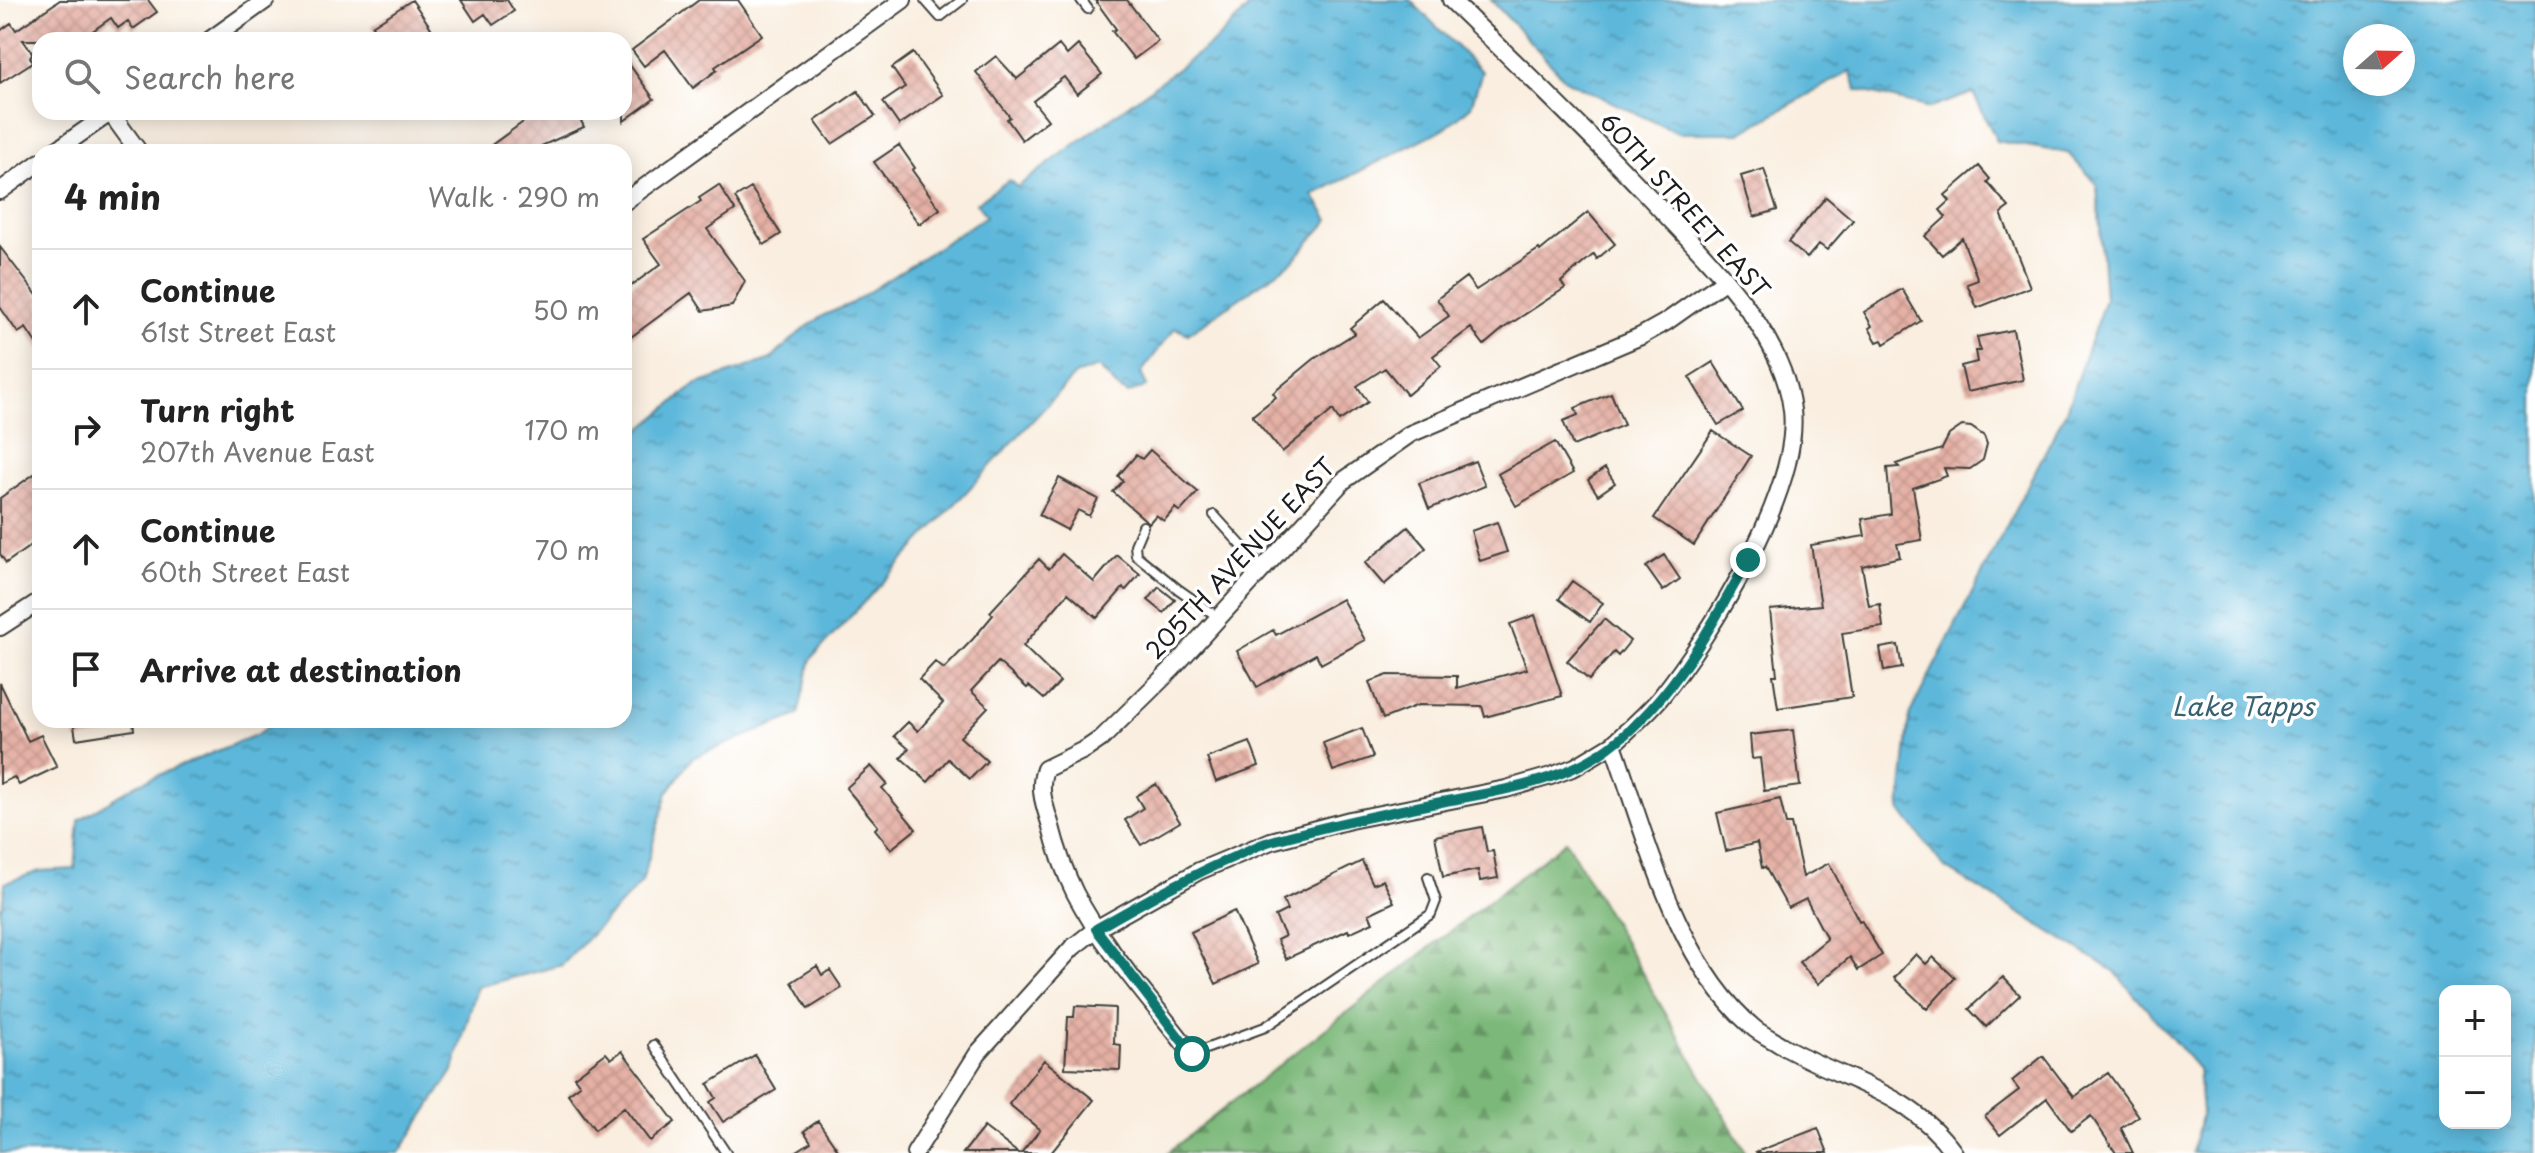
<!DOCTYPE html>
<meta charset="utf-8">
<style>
:root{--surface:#fff;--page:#f2f2f2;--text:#222;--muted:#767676;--line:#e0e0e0}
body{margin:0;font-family:"Playpen Sans",sans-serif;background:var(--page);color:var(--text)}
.controls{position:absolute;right:24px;bottom:24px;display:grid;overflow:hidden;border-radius:16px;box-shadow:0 4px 20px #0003}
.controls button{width:72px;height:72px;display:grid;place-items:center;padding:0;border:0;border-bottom:2px solid var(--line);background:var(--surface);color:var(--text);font:40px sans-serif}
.compass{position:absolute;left:2343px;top:24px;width:72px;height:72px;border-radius:50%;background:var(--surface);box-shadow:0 4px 20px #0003;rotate:70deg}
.stop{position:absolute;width:24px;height:24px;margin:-18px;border:6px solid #0f766e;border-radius:50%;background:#fff}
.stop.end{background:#0f766e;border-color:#fff;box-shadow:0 2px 8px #0008}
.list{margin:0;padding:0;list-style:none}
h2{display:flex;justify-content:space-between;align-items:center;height:104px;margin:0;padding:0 32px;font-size:34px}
h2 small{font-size:26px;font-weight:400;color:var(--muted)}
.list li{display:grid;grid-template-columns:52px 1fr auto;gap:24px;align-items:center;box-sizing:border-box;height:120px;padding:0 32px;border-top:2px solid var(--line)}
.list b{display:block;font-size:30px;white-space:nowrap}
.list p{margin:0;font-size:26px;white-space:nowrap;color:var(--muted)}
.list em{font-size:26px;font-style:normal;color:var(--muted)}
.icon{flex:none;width:44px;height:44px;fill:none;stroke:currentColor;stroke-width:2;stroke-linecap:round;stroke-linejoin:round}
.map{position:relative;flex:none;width:2535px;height:1153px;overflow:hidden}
.search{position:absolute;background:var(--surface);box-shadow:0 4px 20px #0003;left:32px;top:32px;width:600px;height:88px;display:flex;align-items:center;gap:20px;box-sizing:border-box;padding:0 28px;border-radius:24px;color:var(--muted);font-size:30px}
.panel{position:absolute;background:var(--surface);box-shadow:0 4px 20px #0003;left:32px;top:144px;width:600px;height:584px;border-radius:24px}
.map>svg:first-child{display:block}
</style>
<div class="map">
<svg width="2535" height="1153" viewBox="0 0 2535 1153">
<defs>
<pattern id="forest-firs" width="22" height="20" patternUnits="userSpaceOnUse" patternTransform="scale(2)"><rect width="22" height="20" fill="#7bb879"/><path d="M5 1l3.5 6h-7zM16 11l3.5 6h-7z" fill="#649562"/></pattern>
<pattern id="water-ripples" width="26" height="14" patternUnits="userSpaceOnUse" patternTransform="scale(2)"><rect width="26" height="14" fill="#5cb7da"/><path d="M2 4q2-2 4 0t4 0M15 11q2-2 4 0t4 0" fill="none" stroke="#4b94b0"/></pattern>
<pattern id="building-cross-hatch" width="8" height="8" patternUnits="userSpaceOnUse" patternTransform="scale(2)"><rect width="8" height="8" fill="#e5b0a5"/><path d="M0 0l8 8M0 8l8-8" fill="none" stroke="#c4978d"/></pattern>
</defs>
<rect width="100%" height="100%" fill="#fff"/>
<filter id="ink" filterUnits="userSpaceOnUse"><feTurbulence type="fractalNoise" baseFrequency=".0125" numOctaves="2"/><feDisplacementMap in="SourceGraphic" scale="16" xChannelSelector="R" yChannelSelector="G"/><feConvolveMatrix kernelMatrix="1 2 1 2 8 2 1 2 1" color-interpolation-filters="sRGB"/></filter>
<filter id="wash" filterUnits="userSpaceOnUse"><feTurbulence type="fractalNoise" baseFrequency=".006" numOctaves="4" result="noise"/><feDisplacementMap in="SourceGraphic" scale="32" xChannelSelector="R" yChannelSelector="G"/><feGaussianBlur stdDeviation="1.8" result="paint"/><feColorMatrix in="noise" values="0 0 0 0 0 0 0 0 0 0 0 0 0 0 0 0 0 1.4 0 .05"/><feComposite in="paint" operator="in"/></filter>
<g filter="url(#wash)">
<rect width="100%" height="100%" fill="#f9eedf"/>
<path fill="url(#forest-firs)" stroke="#4c6a4a" stroke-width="2" d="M1566 841 1746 1153H1167Z"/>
<path fill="url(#water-ripples)" stroke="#3c6a7b" stroke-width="2" fill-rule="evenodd" d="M1256 0H1410L1482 72 1471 106 1447 127 1313 195 1329 220 1293 261 1188 334 1175 328 1141 373 1147 386 1128 394 1117 387 1098 367 1075 375 811 659 798 715 692 758 667 793 642 882 562 965 477 987 453 1071 399 1153H0V906H2L5 883 40 871 75 869 79 820 137 784 258 734 277 720H624V443L695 385 771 359 801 331 824 315 850 304 986 216 976 203 1009 180 1017 187 1215 41Z
M1491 0H2535V1153H2192L2202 1112 2198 1069 2114 971 1944 867 1900 810 1910 713 2065 413 2105 299 2097 185 2068 153 1997 141 1973 93 1930 108 1857 90 1850 71 1740 133H1678L1567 81ZM2355 36H2403V84H2355ZM2445 991H2505V1123H2445Z"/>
<g id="blocks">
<path fill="url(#building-cross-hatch)" d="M60 0H148L157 12 133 29 128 21 118 28 111 18 80 40H23L33 54 30 57 33 62 0 83V31L11 23 16 30Z
M412 0 431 28 412 40H381L372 26Z
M461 0H507L514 11 493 25 485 14 475 21Z
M699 0H738L762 35 715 67 717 70 693 88 665 50 644 66 632 50Z
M1095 0H1127L1158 41 1134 59 1112 31 1116 29Z
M1059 45 1067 55 1078 45 1102 74 1077 94 1064 77 1033 101 1048 120 1022 140 1007 119 1010 117 976 72 996 56 1017 79Z
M913 53 943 95 899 125 883 102 905 87 892 68Z
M624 57 654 99 624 121Z
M858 91 875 116 832 144 815 121Z
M537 112H577L584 127 528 152H482Z
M899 145 915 168 912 170 940 209 919 224 874 162Z
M1979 166 1990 179 1987 182 2009 207 2001 213 2030 287 1977 308 1967 284 1978 280 1962 238 1942 255 1925 236 1946 217 1940 210 1950 201 1945 195Z
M1764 169 1777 210 1754 217 1741 176Z
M719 185 735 210 707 229 745 281 732 306 703 311 691 293 624 342V291L661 264 643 239 701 201 699 198Z
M751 188 781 234 764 245 735 198Z
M1826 197 1853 220 1827 250 1819 244 1807 258 1788 242Z
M1588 212 1615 244 1597 259 1594 254 1561 282 1565 288 1504 328 1484 345 1471 328 1433 356 1441 366 1407 395 1385 368 1357 386 1368 402 1339 421 1333 410 1282 452 1252 416 1276 397 1273 393 1314 359 1355 333 1350 328 1384 299 1418 338 1449 316 1437 299 1466 277 1476 290 1539 249 1540 251Z
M0 247 40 299V349L26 328 18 333 0 307Z
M1902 289 1921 321 1884 344 1882 340 1877 342 1869 328 1872 326 1864 312Z
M2013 330 2023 380 1967 392 1961 366 1977 362 1975 351H1980L1977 337Z
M1713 362 1743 411 1718 425 1689 377Z
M1611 393 1624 425 1573 446 1563 421 1578 415 1575 408Z
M1962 426 1971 427 1984 436 1987 444 1983 460 1970 469 1944 468 1947 476 1913 488 1922 540 1897 544 1900 557 1862 566 1869 606 1880 604 1883 627 1842 633 1852 697 1778 708 1773 675H1777L1770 610 1821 605 1811 545 1865 536 1862 519 1891 514 1887 468 1899 467 1896 464 1942 449 1949 435Z
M1713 431 1751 456 1694 545 1654 518Z
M1555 442 1573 473 1516 506 1498 474Z
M1150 450 1198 492 1180 512 1175 508 1164 521 1156 515 1149 523 1113 492 1123 481 1118 476 1136 455 1142 459Z
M1475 461 1485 486 1429 509 1419 483Z
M1605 468 1615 483 1598 495 1588 480Z
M40 470V539L6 563 0 554V498Z
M1059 478 1098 499 1089 516 1078 510 1067 530 1039 515Z
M1497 522 1507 552 1480 561 1471 531Z
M1408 527 1426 548 1384 585 1365 563Z
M1062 554 1094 582 1117 555 1140 574 1126 590 1123 588 1097 618 1068 593 1023 646 1060 682 1044 699 1029 686 1027 688 998 662 971 691 988 707 960 737 987 761 970 779 948 759 928 782 901 758 909 749 894 736 908 722 918 731 943 703 919 679 935 662 944 669 973 639 993 615 990 612 1039 559 1049 569Z
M1664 555 1680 579 1663 591 1646 567Z
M1572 581 1603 603 1590 622 1559 599Z
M1159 587 1175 600 1164 613 1148 600Z
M1342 599 1365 640 1321 664 1316 654 1257 687 1237 651 1273 630 1276 635Z
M1535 615 1562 696 1485 717 1482 706 1418 705 1383 719 1369 682 1388 675 1457 676V688L1527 669 1510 624Z
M1604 619 1630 641 1618 656 1614 652 1589 680 1567 661Z
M1898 645 1902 668 1884 671 1880 648Z
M0 683 28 741 41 735 57 767 19 785 14 777 0 784Z
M73 720H133L134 730 76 739Z
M1362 728 1373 757 1333 771 1323 743Z
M1793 730 1800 786 1764 791 1760 758 1752 759 1750 735Z
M1250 742 1259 766 1216 782 1207 758Z
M871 766 887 784 882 788 916 829 891 849 875 829 878 826 846 788Z
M1156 784 1180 822 1141 845 1125 820 1143 808 1136 796Z
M1780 799 1786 824H1791L1803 877 1829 863 1859 921 1861 920 1882 955 1858 970 1850 957 1818 984 1799 962 1827 939 1806 899 1788 908 1765 867 1762 868 1757 843 1726 851 1717 813Z
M1482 827 1487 852 1493 851 1498 878 1480 881 1478 870 1443 877 1435 836Z
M1362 861 1373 884 1383 880 1394 902 1369 914 1373 922 1349 933 1348 930 1286 959 1277 940 1285 936 1275 916 1287 910 1283 900Z
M1234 911 1258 964 1216 984 1191 932Z
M1916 954 1926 964 1933 957 1955 978 1927 1009 1894 978Z
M817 966 822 975 830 970 842 988 808 1009 792 982Z
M2003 977 2020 995 1986 1027 1969 1009Z
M1075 1006 1115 1008 1114 1044 1121 1045 1120 1070 1065 1068 1068 1017H1074Z
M622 1051 675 1122 650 1141 624 1107 595 1130 568 1094 580 1085 574 1077 606 1053 611 1059Z
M755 1055 776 1090 723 1122 710 1102 716 1098 708 1084Z
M2043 1056 2074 1097 2108 1073 2139 1116 2121 1128 2133 1153H2116L2091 1116 2071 1131 2047 1098 2000 1135 1985 1116 2019 1090 2012 1081Z
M1044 1060 1094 1100 1051 1153H1021L1040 1130 1009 1104Z
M818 1121 840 1153H794L811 1142 804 1131Z
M984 1127 1018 1153H963Z
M1818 1128 1828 1153H1757L1756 1152Z"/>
</g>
</g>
<g filter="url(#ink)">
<use href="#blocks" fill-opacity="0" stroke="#3d3c39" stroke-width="2"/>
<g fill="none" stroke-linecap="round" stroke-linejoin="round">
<g stroke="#3d3c39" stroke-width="12">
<path id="lane" d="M925 0 940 17 962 0
M1081 0 1088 9
M1214 515 1262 568
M1143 526 1135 545 1136 555 1178 589 1218 617
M654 1045 726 1153
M1192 1054 1265 1027 1431 914 1436 901 1428 877"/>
</g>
<g stroke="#3d3c39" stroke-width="20">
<path id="street" d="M1451 0C1518 65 1585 129 1649 197 1702 254 1783 329 1792 410 1801 490 1710 636 1661 697 1647 714 1629 729 1613 744 1646 836 1677 965 1755 1029 1763 1035 1773 1040 1781 1045 1844 1082 1908 1089 1954 1153
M210 40 266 0
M110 112 139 152
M54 152 111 112
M0 191 40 162
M624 202 903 0
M0 627 40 601
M1192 1054C1153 1002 1105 951 1075 893 1064 871 1056 847 1050 823 1044 804 1038 788 1045 769L1086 749 1102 738 1172 669 1343 481 1410 434 1641 336 1666 322 1724 281
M915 1153 978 1053 1072 948 1096 929 1199 871 1271 841 1350 820 1506 789 1551 776 1575 767 1613 744"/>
</g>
<use href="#lane" stroke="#fff" stroke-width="8"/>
<use href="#street" stroke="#fff" stroke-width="16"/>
</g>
</g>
<g fill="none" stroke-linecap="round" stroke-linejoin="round" filter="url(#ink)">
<path stroke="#0f766e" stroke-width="10" d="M1192 1054 1096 929C1142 903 1187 877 1236 856 1249 850 1262 843 1275 840 1330 825 1386 813 1441 802 1493 792 1552 784 1598 755 1668 709 1709 630 1748 560"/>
</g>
<g text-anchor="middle" stroke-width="7" stroke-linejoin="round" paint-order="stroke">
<g font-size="24" fill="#1c1c1c" stroke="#fff">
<text transform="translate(1684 206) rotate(48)" y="8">60TH STREET EAST</text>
<text transform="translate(1241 559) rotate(-47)" y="8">205TH AVENUE EAST</text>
</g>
<g font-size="26" font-style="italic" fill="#396271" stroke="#fff">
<text x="2243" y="716">Lake Tapps</text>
</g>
</g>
</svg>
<div class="controls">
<button>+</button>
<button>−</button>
</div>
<svg class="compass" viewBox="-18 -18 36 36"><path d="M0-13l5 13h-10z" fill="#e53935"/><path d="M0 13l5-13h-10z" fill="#767676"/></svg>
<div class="stop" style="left:1192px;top:1054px"></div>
<div class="stop end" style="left:1748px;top:560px"></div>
<div class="search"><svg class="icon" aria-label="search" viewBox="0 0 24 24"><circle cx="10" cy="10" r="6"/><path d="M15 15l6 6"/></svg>Search here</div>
<section class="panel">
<h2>4 min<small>Walk · 290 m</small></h2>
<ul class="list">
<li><svg class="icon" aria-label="ahead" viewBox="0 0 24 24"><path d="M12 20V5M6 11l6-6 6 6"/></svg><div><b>Continue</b><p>61st Street East</p></div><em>50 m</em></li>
<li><svg class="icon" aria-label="right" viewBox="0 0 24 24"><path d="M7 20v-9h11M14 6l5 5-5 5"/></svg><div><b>Turn right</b><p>207th Avenue East</p></div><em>170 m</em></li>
<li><svg class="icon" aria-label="ahead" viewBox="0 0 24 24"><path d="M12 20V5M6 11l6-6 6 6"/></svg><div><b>Continue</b><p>60th Street East</p></div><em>70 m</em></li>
<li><svg class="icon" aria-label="arrive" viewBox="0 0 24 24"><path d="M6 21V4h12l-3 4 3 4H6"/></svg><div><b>Arrive at destination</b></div></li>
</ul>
</section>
</div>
